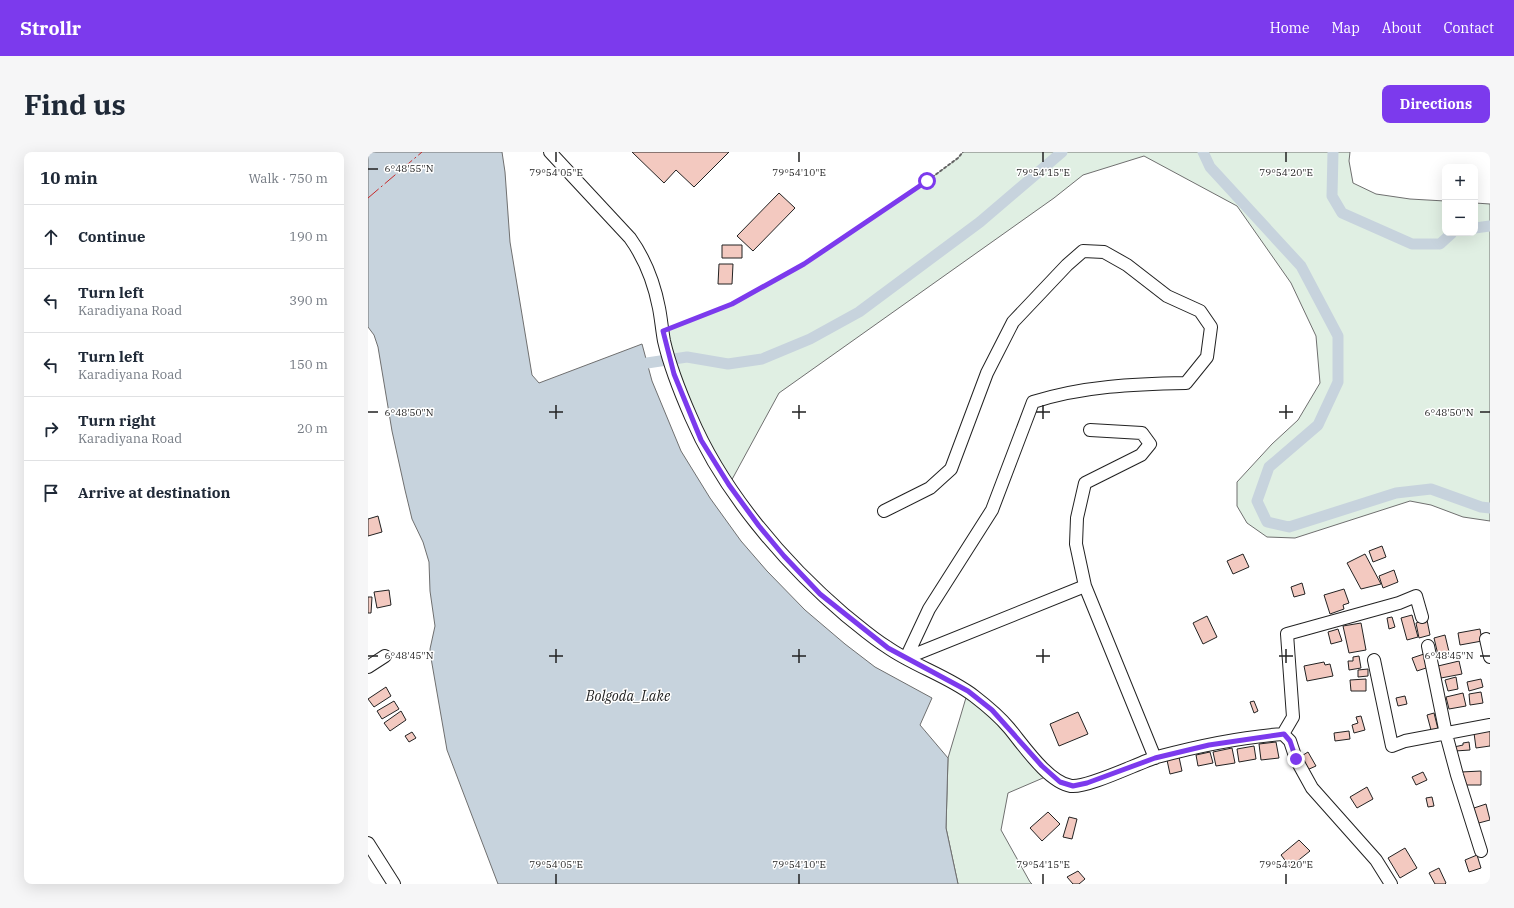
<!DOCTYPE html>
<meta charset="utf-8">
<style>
:root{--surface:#fff;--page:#f6f6f7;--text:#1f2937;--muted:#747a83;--line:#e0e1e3;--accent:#7c3aed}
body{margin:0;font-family:"IBM Plex Serif",serif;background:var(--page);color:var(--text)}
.controls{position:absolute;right:12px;top:12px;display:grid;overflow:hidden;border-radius:8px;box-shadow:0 4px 16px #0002}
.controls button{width:36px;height:36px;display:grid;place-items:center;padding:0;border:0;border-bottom:1px solid var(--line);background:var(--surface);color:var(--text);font:20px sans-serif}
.stop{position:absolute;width:12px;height:12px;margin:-9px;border:3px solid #7c3aed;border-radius:50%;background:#fff}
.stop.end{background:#7c3aed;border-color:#fff;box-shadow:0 1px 4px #0008}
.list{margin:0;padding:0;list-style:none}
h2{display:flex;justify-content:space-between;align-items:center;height:52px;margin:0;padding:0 16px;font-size:17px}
h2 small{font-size:13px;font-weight:400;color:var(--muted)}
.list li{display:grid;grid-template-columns:26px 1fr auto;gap:12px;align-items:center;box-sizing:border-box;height:64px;padding:0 16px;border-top:1px solid var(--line)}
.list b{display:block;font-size:15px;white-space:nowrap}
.list p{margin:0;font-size:13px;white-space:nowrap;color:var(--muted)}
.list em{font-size:13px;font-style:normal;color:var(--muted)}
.icon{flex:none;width:22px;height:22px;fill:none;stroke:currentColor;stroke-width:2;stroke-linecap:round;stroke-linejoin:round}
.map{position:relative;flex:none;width:1122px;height:732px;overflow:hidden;border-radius:8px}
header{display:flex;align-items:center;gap:24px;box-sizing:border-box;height:56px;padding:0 20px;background:var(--accent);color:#fff}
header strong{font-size:19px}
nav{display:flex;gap:22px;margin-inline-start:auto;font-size:14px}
.intro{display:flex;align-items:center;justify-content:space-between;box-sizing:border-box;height:96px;padding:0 24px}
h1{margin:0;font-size:28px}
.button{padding:10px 18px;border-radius:8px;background:var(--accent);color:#fff;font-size:14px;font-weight:700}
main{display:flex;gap:24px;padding:0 24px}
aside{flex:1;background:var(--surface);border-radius:8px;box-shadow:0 4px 16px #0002}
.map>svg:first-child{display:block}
</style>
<header>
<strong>Strollr</strong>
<nav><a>Home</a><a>Map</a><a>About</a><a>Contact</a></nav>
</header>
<div class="intro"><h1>Find us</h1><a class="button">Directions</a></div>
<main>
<aside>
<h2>10 min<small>Walk · 750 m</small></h2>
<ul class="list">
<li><svg class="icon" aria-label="ahead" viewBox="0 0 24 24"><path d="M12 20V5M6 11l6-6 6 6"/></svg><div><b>Continue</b></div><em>190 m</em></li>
<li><svg class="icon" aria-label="left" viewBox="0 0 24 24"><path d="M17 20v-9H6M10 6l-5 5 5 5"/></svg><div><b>Turn left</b><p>Karadiyana Road</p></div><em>390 m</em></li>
<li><svg class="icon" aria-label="left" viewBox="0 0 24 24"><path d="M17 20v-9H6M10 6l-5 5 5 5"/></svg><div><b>Turn left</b><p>Karadiyana Road</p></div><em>150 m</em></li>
<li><svg class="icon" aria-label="right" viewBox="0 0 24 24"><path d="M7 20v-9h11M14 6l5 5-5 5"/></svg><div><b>Turn right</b><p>Karadiyana Road</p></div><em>20 m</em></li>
<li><svg class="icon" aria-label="arrive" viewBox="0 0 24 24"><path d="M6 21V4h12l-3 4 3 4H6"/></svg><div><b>Arrive at destination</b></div></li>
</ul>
</aside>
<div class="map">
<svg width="1122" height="732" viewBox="0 0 1122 732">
<rect width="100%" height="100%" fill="#fff"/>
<path fill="#e0efe3" stroke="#6f6f6f" d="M595 0H982L981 9 985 31 1008 42 1042 47 1077 49V81H1107V51L1122 52V369L1095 365 1063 353 1042 349 927 386 899 385 879 371 869 354V330L904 292 930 268 952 231 948 184 923 131 869 54 776 4 715 23 686 46 411 241 361 333 333 288 295 179 364 152 436 112 559 29 590 6Z
M600 539 682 623 640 641 633 678 662 730 664 732H590L578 676 580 606Z"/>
<path fill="#c7d3dd" stroke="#6f6f6f" d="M0 0H134L137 20 142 90 164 223 171 231 274 192 284 229 313 299 342 346 373 389 399 419 437 458 477 492 507 515 564 546 552 573 580 606 578 676 590 732H130L79 598 63 506 62 497 67 474 62 439 61 410 55 390 44 367 37 338 24 279 10 195 6 183 0 175Z"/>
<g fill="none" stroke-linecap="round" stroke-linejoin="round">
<path stroke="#c7d3dd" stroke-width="11" d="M835 0 842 15 933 114 970 184V230L950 273 901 315 889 349 899 370 921 375 1028 341 1063 337 1113 355 1122 356
M965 0 964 44 974 61 1044 92H1072L1084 81
M1107 76 1122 74
M279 211 319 205 360 212 394 207 442 187 491 160 612 70 694 0"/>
</g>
<path fill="#f3c9c0" stroke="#222" d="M264 0H361L326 35 308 18 296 31Z
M411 41 427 56 385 99 369 84Z
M354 93H374V106H354Z
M351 112H365L364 132H350Z
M10 364 14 380 0 384V367Z
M1014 394 1018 405 1005 410 1001 399Z
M875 402 881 415 865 422 859 409Z
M997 402 1013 432 993 437 979 411Z
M1026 418 1030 430 1015 436 1011 424Z
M934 431 937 442 926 445 923 435Z
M976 437 981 451 975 453 976 457 962 462 956 443Z
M21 438 23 453 9 456 6 440Z
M0 445H4L3 461H0Z
M1044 463 1050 485 1039 488 1033 466Z
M839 464 849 485 835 492 825 471Z
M1024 465 1027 475 1021 477 1019 466Z
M1059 468 1062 483 1051 486 1048 471Z
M993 471 998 498 981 501 975 474Z
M970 477 974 489 963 492 960 480Z
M1112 477 1114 489 1092 493 1090 481Z
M1077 483 1082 504 1071 507 1066 486Z
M1056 502 1061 515 1049 519 1044 506Z
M991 504 993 516 981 518 980 509H985V505Z
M1091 509 1094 522 1073 526 1070 514Z
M956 510 957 513 962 512 965 524 939 529 936 514Z
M1000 517V524L990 525V518Z
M1088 525 1090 537 1080 539 1077 528Z
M998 527V539H983L982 528Z
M1113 527 1115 535 1101 539 1099 530Z
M18 535 23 544 6 555 0 547Z
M1113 540 1115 551 1102 553 1101 542Z
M1095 541 1098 554 1081 557 1078 545Z
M1037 544 1039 552 1030 554 1028 546Z
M26 549 31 557 14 567 9 559Z
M886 549 890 559 886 561 882 550Z
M33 559 38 568 22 579 16 571Z
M710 560 720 582 691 594 682 572Z
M1066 561 1070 577 1063 578 1059 563Z
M993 564 997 578 986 581 984 573 990 571 988 565Z
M1122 578V594L1108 596 1106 581Z
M981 579 982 587 967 589 966 581Z
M44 580 48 586 41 590 37 584Z
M908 590 911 606 893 608 891 592Z
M1101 590 1102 598 1087 599 1086 595 1095 593V591Z
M886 594 888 607 871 610 869 597Z
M864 596 867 611 848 614 845 600Z
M842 600 845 611 830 614 828 603Z
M940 600 948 614 939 618 932 605Z
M811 605 814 619 802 622 799 608Z
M1113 619V633H1094L1093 620Z
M1055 620 1059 628 1048 633 1044 625Z
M999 635 1005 647 989 656 982 645Z
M1064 645 1066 654 1060 655 1058 646Z
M1118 652 1122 668 1107 672 1103 657Z
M680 660 692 672 674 689 662 676Z
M701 665 709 667 704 687 695 685Z
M931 688 942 699 922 715 913 703Z
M1037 696 1049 716 1032 726 1020 706Z
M1109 703 1113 716 1101 720 1097 708Z
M1071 716 1078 731 1077 732H1067L1061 721Z
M710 719 717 727 711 732H705L699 725Z"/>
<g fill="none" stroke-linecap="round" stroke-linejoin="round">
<g stroke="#222" stroke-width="14">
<path id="minor" d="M182 0 262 86C277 107 286 130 291 156 293 166 294 178 296 189 302 215 312 240 323 265 355 340 416 411 477 463 491 474 504 486 519 495 546 514 580 524 606 544 619 554 631 564 641 576 656 594 680 630 703 634 720 636 770 611 789 605 830 594 873 585 915 582L922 589 928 607 944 636 1008 708 1023 732
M722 278 774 281 782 292 773 303 717 331 709 366 708 392 717 434 787 606
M516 359 562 336 583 317 619 221 645 170 699 113 715 99 736 100 759 113 799 144 832 159 843 175 839 205 818 231C766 232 715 234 665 250L624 358 561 457 538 506 717 434
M1118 487 1122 505
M1060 494 1078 582 1089 623 1113 699
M1006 508 1024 594 1037 589 1122 573
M0 515 17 504
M915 582 925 565 919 482 1031 451 1048 444 1054 465
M0 691 26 732"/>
</g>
<path stroke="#646464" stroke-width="2" stroke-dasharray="3 2" stroke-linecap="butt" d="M305 175 364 152 436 112 559 29 590 6 595 0"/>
<use href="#minor" stroke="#fff" stroke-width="12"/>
<path stroke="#c62828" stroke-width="1" stroke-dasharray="14 3 2 3" stroke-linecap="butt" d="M0 46 54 0"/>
</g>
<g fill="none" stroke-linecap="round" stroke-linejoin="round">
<path stroke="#7c3aed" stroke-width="5" d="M559 29 436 112 364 152 295 179 306 222 333 288 361 333 391 374 416 404 452 442 520 496 600 539 624 558 674 614 692 630 705 634 719 631 787 606 841 593 916 582 922 589 928 607"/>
</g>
<path fill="none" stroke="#222" stroke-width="1.5" d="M188 0V10M431 0V10M675 0V10M918 0V10M0 17H10M188 253V267M431 253V267M675 253V267M918 253V267M0 260H10M181 260H195M424 260H438M668 260H682M911 260H925M1112 260H1122M188 497V511M431 497V511M675 497V511M918 497V511M0 504H10M181 504H195M424 504H438M668 504H682M911 504H925M1112 504H1122M188 722V732M431 722V732M675 722V732M918 722V732"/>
<g text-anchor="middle" stroke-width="3" stroke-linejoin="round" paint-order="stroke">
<g font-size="14" font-style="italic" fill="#222" stroke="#fff">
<text x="260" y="549">Bolgoda_Lake</text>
</g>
</g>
<g font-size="10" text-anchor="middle" fill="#222" stroke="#fff" stroke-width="3" stroke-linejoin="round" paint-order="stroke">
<text x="41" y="20">6°48'55"N</text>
<text x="188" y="24">79°54'05"E</text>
<text x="431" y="24">79°54'10"E</text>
<text x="675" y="24">79°54'15"E</text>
<text x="918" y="24">79°54'20"E</text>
<text x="41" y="264">6°48'50"N</text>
<text x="1081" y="264">6°48'50"N</text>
<text x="41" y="507">6°48'45"N</text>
<text x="1081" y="507">6°48'45"N</text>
<text x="188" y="716">79°54'05"E</text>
<text x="431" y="716">79°54'10"E</text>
<text x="675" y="716">79°54'15"E</text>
<text x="918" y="716">79°54'20"E</text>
</g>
</svg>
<div class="controls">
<button>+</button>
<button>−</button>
</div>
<div class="stop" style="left:559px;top:29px"></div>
<div class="stop end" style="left:928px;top:607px"></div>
</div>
</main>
